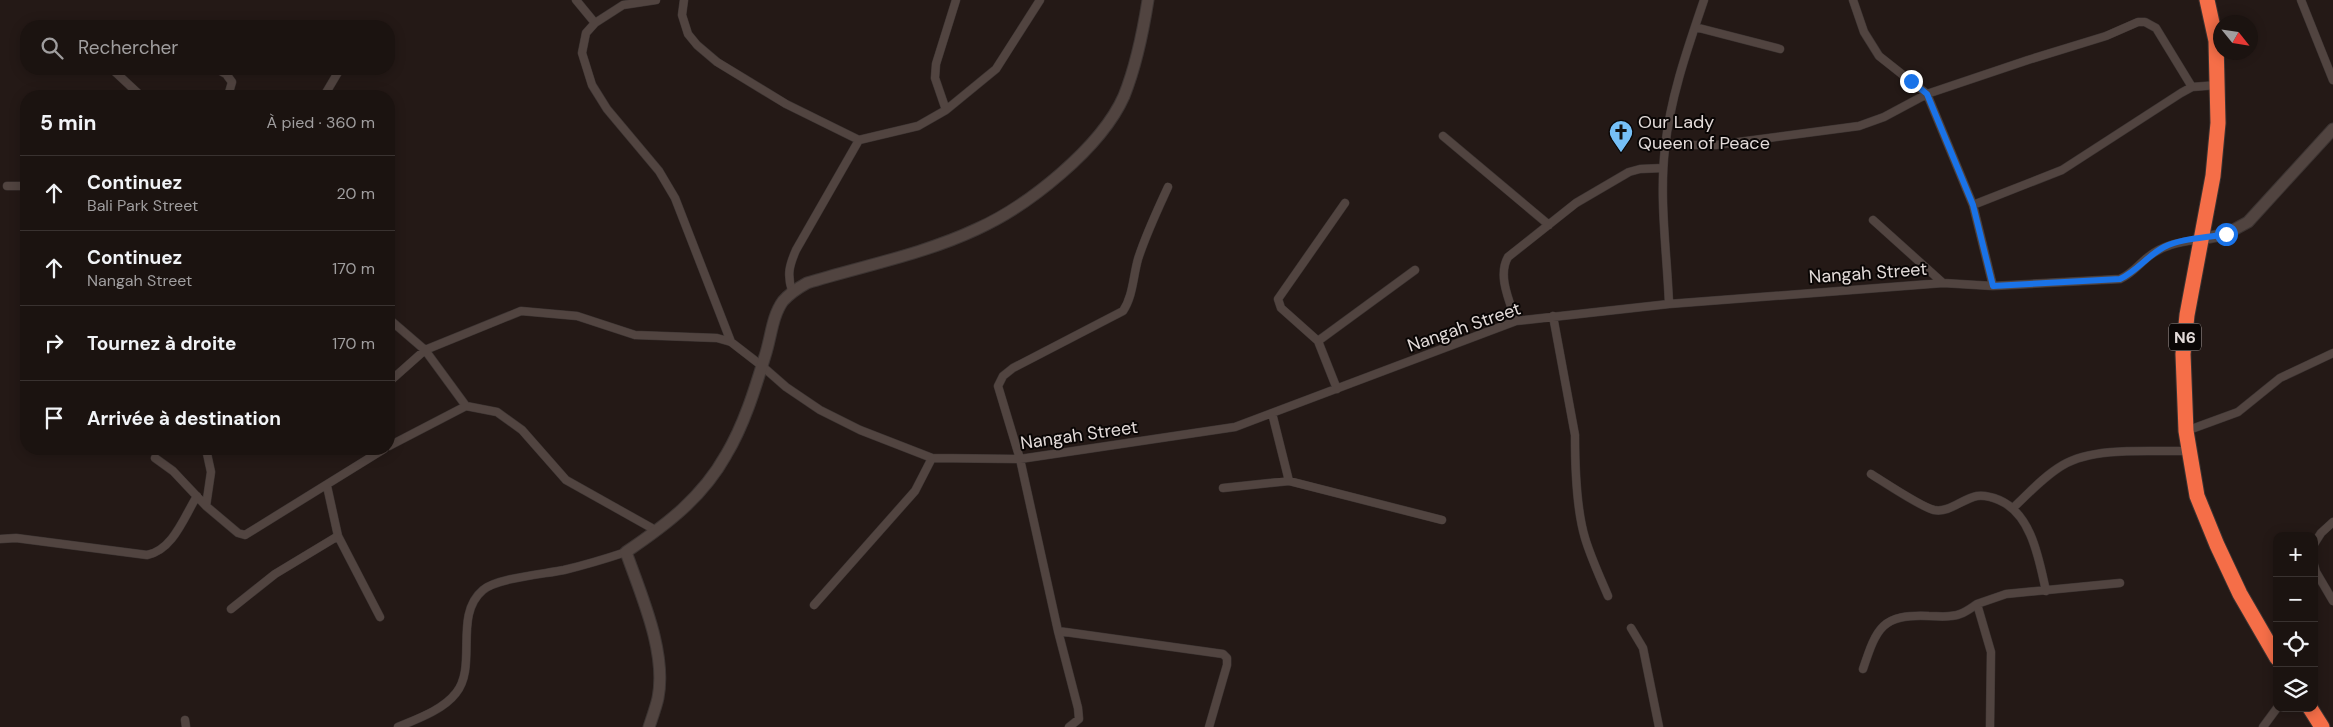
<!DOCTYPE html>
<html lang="fr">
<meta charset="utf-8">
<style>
:root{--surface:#1b1310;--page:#28201e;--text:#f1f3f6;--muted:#a09e9f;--line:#393230}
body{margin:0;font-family:"DM Sans",sans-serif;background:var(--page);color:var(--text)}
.controls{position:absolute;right:15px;bottom:15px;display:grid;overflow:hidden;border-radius:10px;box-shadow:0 2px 12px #0003}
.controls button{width:45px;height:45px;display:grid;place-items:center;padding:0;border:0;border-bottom:1px solid var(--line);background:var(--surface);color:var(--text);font:25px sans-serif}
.compass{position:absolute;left:2213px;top:15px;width:45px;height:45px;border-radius:50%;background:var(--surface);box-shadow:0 2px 12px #0003;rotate:120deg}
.stop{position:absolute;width:15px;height:15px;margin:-11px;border:4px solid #1a73e8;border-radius:50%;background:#fff}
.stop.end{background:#1a73e8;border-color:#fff;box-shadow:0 1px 5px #0008}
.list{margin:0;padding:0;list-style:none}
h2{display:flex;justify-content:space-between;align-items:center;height:65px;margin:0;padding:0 20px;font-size:21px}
h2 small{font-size:16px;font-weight:400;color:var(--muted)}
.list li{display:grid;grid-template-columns:32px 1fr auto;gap:15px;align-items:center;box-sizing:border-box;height:75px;padding:0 20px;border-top:1px solid var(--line)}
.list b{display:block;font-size:19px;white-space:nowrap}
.list p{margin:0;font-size:16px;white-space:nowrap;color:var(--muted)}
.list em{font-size:16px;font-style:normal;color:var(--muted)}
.icon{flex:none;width:28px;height:28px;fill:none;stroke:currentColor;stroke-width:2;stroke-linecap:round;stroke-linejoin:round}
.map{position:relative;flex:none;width:2333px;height:727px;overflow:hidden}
.search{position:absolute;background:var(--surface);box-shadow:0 2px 12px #0003;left:20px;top:20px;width:375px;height:55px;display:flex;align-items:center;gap:12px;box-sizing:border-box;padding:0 18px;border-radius:20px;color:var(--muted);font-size:19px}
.panel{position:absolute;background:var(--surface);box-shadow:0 2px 12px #0003;left:20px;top:90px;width:375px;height:365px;border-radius:20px}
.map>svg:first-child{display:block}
</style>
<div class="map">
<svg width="2333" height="727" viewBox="0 0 2333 727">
<rect width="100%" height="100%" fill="#241916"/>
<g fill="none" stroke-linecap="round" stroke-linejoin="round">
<g stroke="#3c3432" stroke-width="9">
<path id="street" d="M576 0 595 23
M656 0 623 5 595 23 586 33 582 53 592 85 607 109 659 171 675 198 731 342
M684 0 682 15 688 34 697 45 717 62 786 104 859 140 918 126 946 110 935 78 936 64 956 0
M1853 0 1864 32 1879 56 1927 94 1973 205 1993 286
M2301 0 2333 80
M1695 27 1780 49
M112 69 141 96
M217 69 226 74 232 82 228 96
M324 96 340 69
M946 110 996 69 1040 0
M1443 136 1549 225
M1665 145H1716L1859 126 1884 117 1927 94 2028 60 2106 36 2138 22H2145L2156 28 2192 87
M7 186H26
M1973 205 2062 170 2181 93 2192 87 2218 85
M1873 220 1943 283
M792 291C787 275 789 266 796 250L859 140
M1669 304C1667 253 1659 199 1665 148 1670 98 1688 47 1704 0
M1553 316 1575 435C1575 467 1576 508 1585 538 1591 558 1600 577 1608 596
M389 319 425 350 466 406
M1516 321C1510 302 1497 276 1508 257L1576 203 1629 172 1640 169 1663 168
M1318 341 1415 270
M389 382 425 350 521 311 577 316 635 335 717 338 731 342 762 366 786 387 820 410 860 430 932 458 1020 459 1235 427 1516 321 1669 304 1943 283 1993 286 2120 279C2132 274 2138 265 2148 257 2164 244 2182 242 2201 239
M1337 389 1318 341 1281 308 1278 299 1345 203
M1272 413 1289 481
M2186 431 2238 412 2280 378 2333 353
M389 446 466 406 497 412 522 430 566 480 657 531
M206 449 211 472 206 506 238 533 245 535 384 449
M155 458 173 471 206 506
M1871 474C1884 482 1921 507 1934 510 1949 513 1962 499 1977 496 1985 495 1992 497 1999 500 2032 514 2039 560 2046 591
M327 486 338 536 380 617
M1223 488 1289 481 1442 520
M2013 508C2029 493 2044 476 2063 465 2095 446 2153 452 2189 451
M0 539 16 538 147 555C173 550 184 517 197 496
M2314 544 2321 533 2333 522
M2314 565 2316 572 2333 601
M1977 604 2006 594 2120 583
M814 605 915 491 932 458
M231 609 275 574 338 536
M1631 628 1643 648 1659 727
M1058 631 1223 654 1227 658V665L1209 727
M1863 669C1877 627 1882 614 1929 616 1939 616 1950 618 1960 614 1966 612 1971 608 1977 604L1991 652 1990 727
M185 720 186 727
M398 727C417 719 443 710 456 693 478 666 453 615 483 590 497 578 545 574 564 570 585 565 605 559 626 552
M1069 727 1079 719 1078 708 1058 631 1020 459 998 386 1003 376 1013 368 1123 311C1133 296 1133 277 1138 259 1146 234 1157 211 1168 187
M2263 727 2277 708"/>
</g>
<g stroke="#3c3432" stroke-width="13">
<path id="secondary" d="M2201 239 2226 234 2248 222 2333 129
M649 727C652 718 656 707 658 698 667 652 641 595 626 552 666 525 702 498 726 455 744 425 755 389 765 356 771 338 772 316 783 301 790 293 798 288 807 283 863 266 924 254 977 229 1028 206 1101 148 1124 96 1136 66 1143 32 1148 0"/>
</g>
<g stroke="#3c3432" stroke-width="17">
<path id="highway" d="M2207 0 2216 41 2218 123 2213 176 2187 315 2183 354 2186 431 2197 496 2217 545 2240 594 2277 658
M2310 708 2322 727"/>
</g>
<use href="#street" stroke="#514440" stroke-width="8"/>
<use href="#secondary" stroke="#514440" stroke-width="11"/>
<use href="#highway" stroke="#f56e48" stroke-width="15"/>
</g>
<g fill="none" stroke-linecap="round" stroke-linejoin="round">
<path stroke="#1a73e8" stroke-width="6" d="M1911 81 1927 94 1973 205 1993 286 2120 279C2137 271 2147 256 2164 247 2182 238 2206 238 2226 234"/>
</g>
<defs>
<g id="church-pin" transform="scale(1.25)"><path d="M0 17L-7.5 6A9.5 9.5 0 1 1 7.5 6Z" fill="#76c0f7" stroke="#0a0605"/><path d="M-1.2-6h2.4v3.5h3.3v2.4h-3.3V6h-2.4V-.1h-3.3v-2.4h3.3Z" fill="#111"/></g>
</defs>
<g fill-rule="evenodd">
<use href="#church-pin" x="1621" y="132"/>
</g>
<g text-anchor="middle" stroke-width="4" stroke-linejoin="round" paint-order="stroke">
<rect fill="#0a0605" stroke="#a29b99" stroke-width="1" x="2169" y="323.5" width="32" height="27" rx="4"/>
<g font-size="16" font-weight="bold" fill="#e3dbd9">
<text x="2185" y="343">N6</text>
</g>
<g font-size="18" fill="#e3dbd9" stroke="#0a0605" text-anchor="start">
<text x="1638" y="128">Our Lady<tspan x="1638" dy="21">Queen of Peace</tspan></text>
</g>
<g font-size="18" fill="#e3dbd9" stroke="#0a0605">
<text transform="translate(1868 273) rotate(-4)" y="6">Nangah Street</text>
<text transform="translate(1464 327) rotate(-19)" y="6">Nangah Street</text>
<text transform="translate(1079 435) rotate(-8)" y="6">Nangah Street</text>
</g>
</g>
</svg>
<div class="controls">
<button>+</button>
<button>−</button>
<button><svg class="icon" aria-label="locate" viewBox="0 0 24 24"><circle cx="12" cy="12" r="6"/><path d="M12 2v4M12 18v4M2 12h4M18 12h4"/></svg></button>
<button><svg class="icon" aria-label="layers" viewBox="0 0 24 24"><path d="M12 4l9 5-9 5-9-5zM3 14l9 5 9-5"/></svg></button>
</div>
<svg class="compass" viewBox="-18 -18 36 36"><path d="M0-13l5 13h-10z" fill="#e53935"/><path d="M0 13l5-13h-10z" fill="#a09e9f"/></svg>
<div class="stop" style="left:2226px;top:234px"></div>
<div class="stop end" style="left:1911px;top:81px"></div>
<div class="search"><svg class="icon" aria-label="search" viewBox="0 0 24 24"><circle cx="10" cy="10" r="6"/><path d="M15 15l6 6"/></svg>Rechercher</div>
<section class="panel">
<h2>5 min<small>À pied · 360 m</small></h2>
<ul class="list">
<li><svg class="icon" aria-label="ahead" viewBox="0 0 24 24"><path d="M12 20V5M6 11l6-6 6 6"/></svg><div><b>Continuez</b><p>Bali Park Street</p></div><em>20 m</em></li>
<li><svg class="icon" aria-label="ahead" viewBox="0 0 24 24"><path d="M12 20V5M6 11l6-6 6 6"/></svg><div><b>Continuez</b><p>Nangah Street</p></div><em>170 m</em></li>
<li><svg class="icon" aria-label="right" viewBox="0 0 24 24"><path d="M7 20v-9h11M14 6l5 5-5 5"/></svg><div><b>Tournez à droite</b></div><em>170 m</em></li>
<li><svg class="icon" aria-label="arrive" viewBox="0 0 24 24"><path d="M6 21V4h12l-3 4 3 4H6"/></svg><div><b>Arrivée à destination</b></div></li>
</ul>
</section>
</div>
